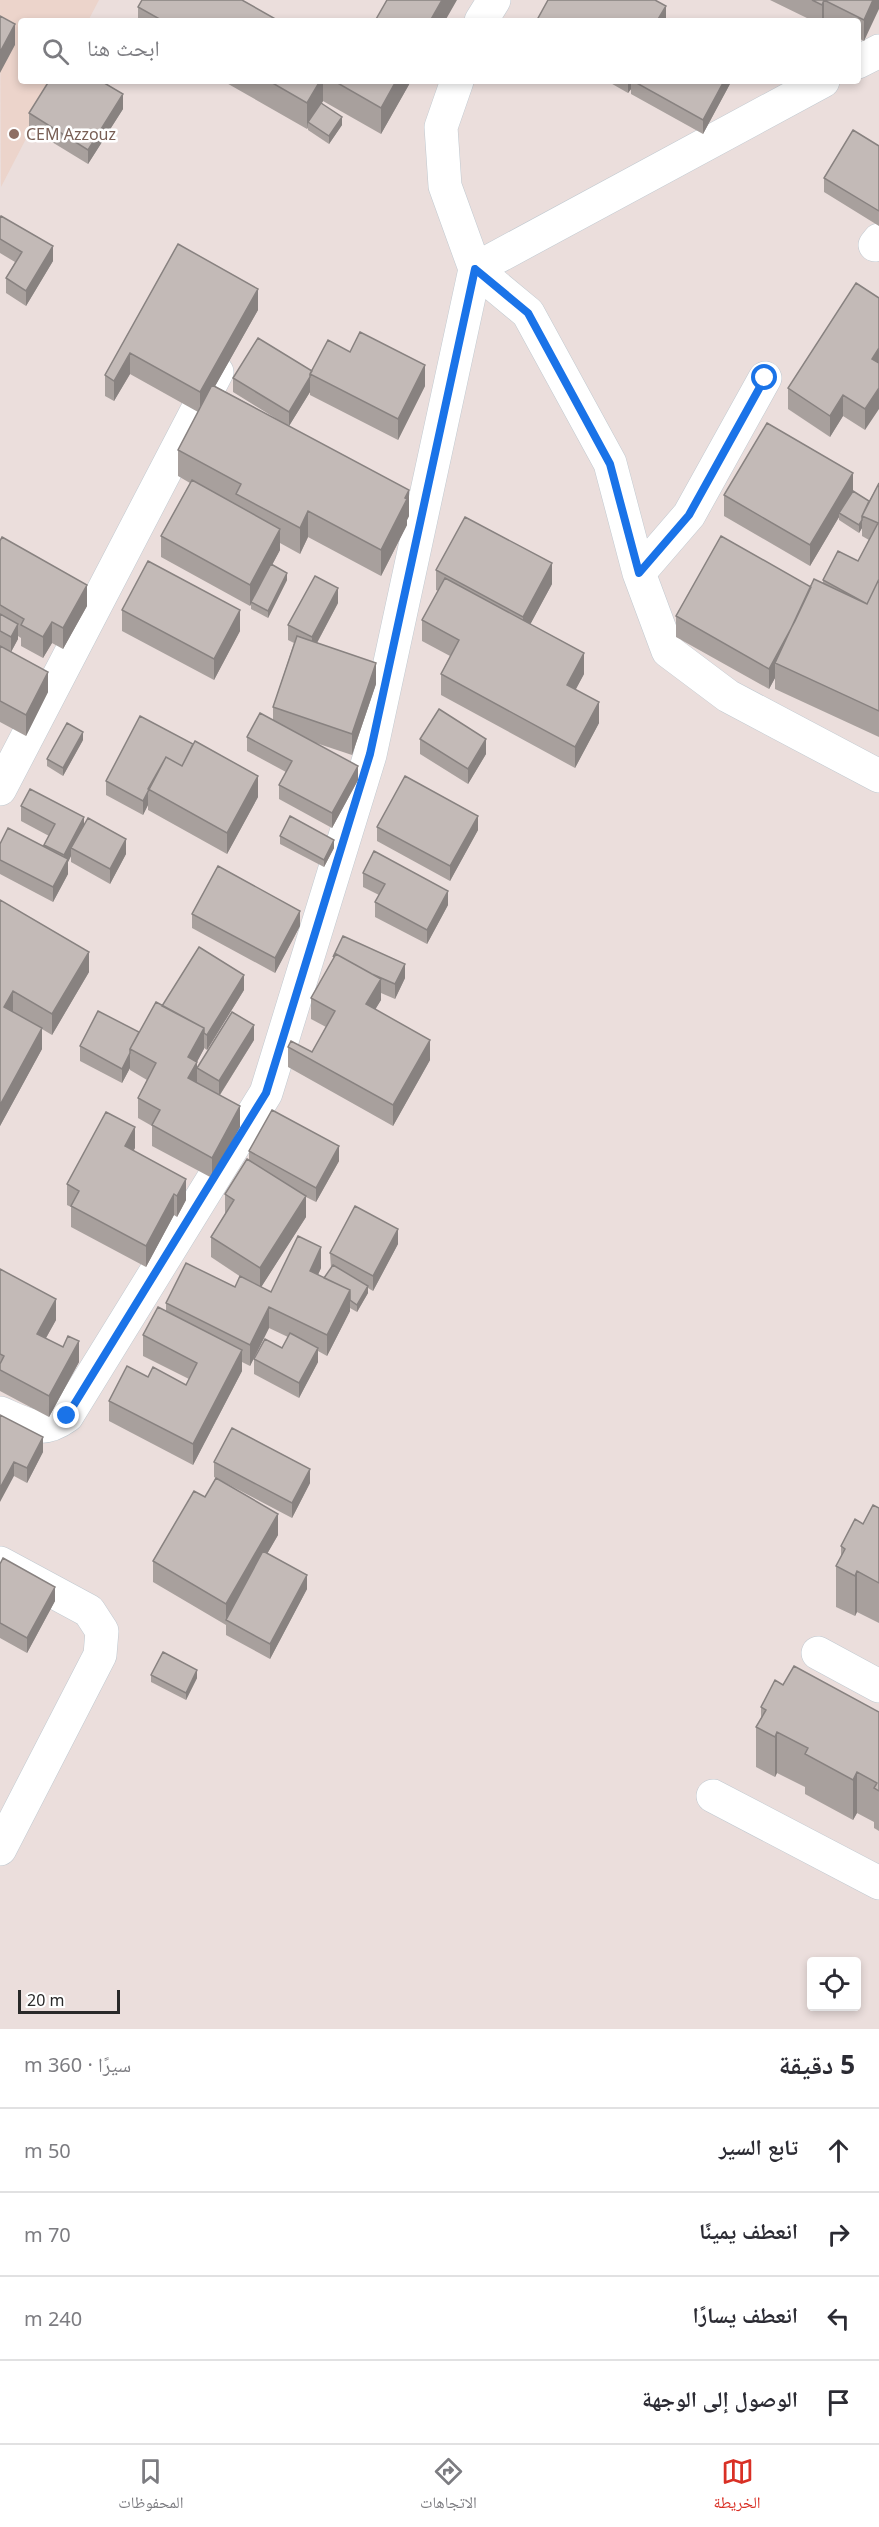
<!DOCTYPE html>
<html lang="ar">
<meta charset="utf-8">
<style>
:root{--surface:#fff;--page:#f2f2f3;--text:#2b2b33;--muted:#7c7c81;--line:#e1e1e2;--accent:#d93025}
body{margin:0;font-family:"Noto Sans","Noto Naskh Arabic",sans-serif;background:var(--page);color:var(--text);direction:rtl}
.controls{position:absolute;right:18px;bottom:18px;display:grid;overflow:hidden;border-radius:6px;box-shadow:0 3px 9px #0003}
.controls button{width:54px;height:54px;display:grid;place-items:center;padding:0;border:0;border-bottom:2px solid var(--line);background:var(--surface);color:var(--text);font:30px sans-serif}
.scale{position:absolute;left:18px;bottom:15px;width:102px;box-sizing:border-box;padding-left:6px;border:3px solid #292929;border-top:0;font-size:16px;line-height:21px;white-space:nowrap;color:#292929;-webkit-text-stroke:4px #fff;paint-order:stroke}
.stop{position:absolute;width:18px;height:18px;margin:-14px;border:4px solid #1a73e8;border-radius:50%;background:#fff}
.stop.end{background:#1a73e8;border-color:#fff;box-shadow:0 2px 6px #0008}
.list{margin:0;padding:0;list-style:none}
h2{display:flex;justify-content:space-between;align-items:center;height:78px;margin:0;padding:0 24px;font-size:26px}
h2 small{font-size:20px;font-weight:400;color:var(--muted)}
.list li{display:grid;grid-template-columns:39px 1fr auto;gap:18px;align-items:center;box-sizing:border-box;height:84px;padding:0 24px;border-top:2px solid var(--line)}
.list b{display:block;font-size:22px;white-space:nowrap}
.list em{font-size:20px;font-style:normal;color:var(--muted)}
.icon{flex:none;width:33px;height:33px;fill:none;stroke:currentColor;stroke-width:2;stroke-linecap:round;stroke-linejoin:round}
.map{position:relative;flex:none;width:879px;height:2029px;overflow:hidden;direction:ltr}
.search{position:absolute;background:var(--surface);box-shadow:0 3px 9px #0003;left:18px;right:18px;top:18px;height:66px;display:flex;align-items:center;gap:15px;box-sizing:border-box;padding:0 21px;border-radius:6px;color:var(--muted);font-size:22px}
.sheet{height:414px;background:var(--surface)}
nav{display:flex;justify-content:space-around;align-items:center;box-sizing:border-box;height:84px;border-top:2px solid var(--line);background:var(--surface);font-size:16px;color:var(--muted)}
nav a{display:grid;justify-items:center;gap:3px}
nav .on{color:var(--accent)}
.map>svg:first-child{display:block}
</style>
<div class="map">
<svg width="879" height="2029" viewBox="0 0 879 2029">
<rect width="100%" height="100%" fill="#ebdedc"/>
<path fill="#ecd4cb" d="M0 0H99L88 21H21V81H56L1 187Z"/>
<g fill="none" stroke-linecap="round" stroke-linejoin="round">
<g stroke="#c0c9d0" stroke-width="34">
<path id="minor" d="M481 21 494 0
M858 62 879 51
M823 81 475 269 528 313 610 463 639 573 668 651 728 696 879 776
M875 245 879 240
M639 573 689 515 765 378
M0 789 217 372
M0 1413C28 1425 41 1435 67 1416L266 1093 370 755 475 269 445 186 441 127 457 81
M0 1563 89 1611 102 1631 100 1655 0 1849
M818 1653 879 1686
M713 1796 879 1883"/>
</g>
<use href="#minor" stroke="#fff" stroke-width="33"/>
</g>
<path fill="#a8a09d" d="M770 0H879L864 41 858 38V21H813Z
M138 7 279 21H138Z
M223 81H411L381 134 323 101 322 103 342 125 329 144 308 130V128L307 129Z
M607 81H731V82L703 134 631 94V89L628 93Z
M123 109 88 164 29 128V113Z
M879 146V226L824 192V178Z
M0 218 53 261 26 306 6 293V278L15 262 0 253Z
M178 244 258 310 215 386 280 421 233 392V378L312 371 350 352 425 386 398 440 310 395V392L289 426 409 516 407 520V525L381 576 308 537 300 554 280 543V550L272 565 287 580 268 618 251 609V603L250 606 161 557V536L190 483 178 476V450L198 412 130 374 114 401 105 396V375Z
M879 298 865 430 843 416 830 437 788 409V388Z
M879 483V737L775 689V678L769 689 676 637V616L811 587 823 583V580L858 561 869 540 862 536V528L859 533 839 520V517L810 566 724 516V495L853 491 869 501Z
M0 541 87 606 63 649 52 643 43 658 21 646V638L18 636V639L11 652 0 646Z
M436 570 552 584 530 624 584 674 575 690 599 723 575 768 441 695V674L450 656 422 641V620L438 591 436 590Z
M338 603 317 643 376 684 352 755 316 743 358 780 332 828 279 799V785L286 772 247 751V737L273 720V707L294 643 288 640V625Z
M122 610 240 631 214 680 122 631Z
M0 646 48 692 26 736 0 722Z
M420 739 486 754 468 784 420 754Z
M83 740 63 776 47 766V759Z
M106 781 258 797 227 854 148 810V805L143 815 106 795Z
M21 806 84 825 126 854 110 884 71 862V856L68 862V874L53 902 0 874V844L44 847V845L49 836 21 821Z
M377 827 478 830 450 881 377 841Z
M280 836 334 848 324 867 280 844Z
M363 873 448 905 427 944 375 917V902L379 895 363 887Z
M0 900 89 972 52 1035 42 1029V1049L0 1126Z
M192 914 300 926 275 973 192 928Z
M333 959 405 978 395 999 381 993V1000L375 1009 430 1060 393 1126 288 1067V1047L312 1052 326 1027 311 1019V998Z
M244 990 207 1050 204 1048 197 1062V1067L254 1040 220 1095 240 1127 212 1178 152 1146V1126L138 1118V1098L147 1080 130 1070V1068L122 1083 80 1061V1046L139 1032 162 1006Z
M135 1148 133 1151 186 1200 177 1217 174 1215 146 1267 71 1227V1207L67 1205V1184Z
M249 1151 339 1161 316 1202 306 1197V1217L261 1287 271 1292 321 1268 318 1275 324 1278 331 1268 330 1253 398 1244 373 1291 368 1288V1293L357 1312 350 1308V1311L327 1356 318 1351V1362L299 1398 254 1374V1359L282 1348 288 1337 269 1328 250 1366 242 1362V1371L193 1465 109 1421V1401L148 1377 186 1385 189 1379 143 1356V1335L166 1311V1303L235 1287 241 1277 211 1257V1237L225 1214V1194L249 1160Z
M0 1269 56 1320 46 1338 79 1362 49 1417 0 1391Z
M0 1415 43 1452 27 1483 14 1476Z
M214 1462 310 1483 292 1518 214 1477Z
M205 1497 278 1535 267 1554 307 1589 270 1659 226 1635V1624V1625L153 1582V1561Z
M879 1508V1623L857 1612 855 1616 836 1607V1566L841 1557V1546Z
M0 1564 55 1601 27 1653 0 1638Z
M151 1675 197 1678 186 1700 151 1682Z
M783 1685 879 1712V1831L874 1828V1822L857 1813 853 1820 805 1794V1787L777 1773 775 1777 756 1767V1727L761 1718V1707Z"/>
<path fill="#888280" d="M442 0H457L445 21H430Z
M824 0V21H822V5Z
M873 0H879V9L864 41V20Z
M666 6V21H657Z
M15 24V45L0 73V52Z
M320 81H323V101L310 124 308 122 307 129V103Z
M396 81H411L381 134V108Z
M628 81H631V89L628 93Z
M724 81H731V82L703 134V120Z
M123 94V109L88 164V150Z
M342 117V125L329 144V136Z
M53 246V261L26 306V291Z
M258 289V310L200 413V392Z
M879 348V369L872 359Z
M130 353V374L114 401V381Z
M425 365V386L398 440V419Z
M310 377V392L289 426V412Z
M879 388V409L865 430V409Z
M843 395V416L830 437V416Z
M853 473V494L839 513V517L810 566V545Z
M409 490V516L407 520V525L381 576V550Z
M308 511V537L300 554V528Z
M862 520V528L859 533V525Z
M280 529V550L250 606V585Z
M552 563V584L523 638V617Z
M287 573V580L268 618V611Z
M87 585V606L63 649V628Z
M338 588V603L312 652V637Z
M813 588 775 663V678L769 689V669Z
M240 610V631L214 680V659Z
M52 622V643L43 658V637Z
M18 624V639L11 652V637Z
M584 653V674L567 706V685Z
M376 663V684L352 755V734Z
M48 672V692L26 736V715Z
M599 702V723L575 768V747Z
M83 732V740L63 776V768Z
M486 739V754L468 784V769Z
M358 766V780L332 828V813Z
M258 776V797L227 854V833Z
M148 790V805L143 815V801Z
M478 816V830L450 881V866Z
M84 817V832L71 848V856L68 862V874L53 902V887L64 867V855Z
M126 839V854L110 884V869Z
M334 840V848L324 867V860Z
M448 891V905L427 944V930Z
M300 911V926L275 973V958Z
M89 952V972L52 1035V1014Z
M405 964V978L395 999V984Z
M244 975V990L207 1050V1035Z
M381 979V1000L366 1025V1004Z
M13 991V1012L4 1028V1007Z
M254 1025V1040L219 1096V1081Z
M42 1028V1049L0 1126V1105Z
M204 1028V1049L188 1078V1057Z
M430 1040V1060L393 1126V1105Z
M130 1053V1068L122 1083V1069Z
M197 1062V1083L188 1078Z
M240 1106V1127L212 1178V1158Z
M135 1127V1148L125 1167V1146Z
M339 1146V1161L316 1202V1188Z
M186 1179V1200L177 1217V1196Z
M174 1194V1215L146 1267V1246Z
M306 1196V1217L260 1289V1268Z
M398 1229V1244L373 1291V1276Z
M321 1247V1268L310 1292V1271Z
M368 1286V1293L357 1312V1305Z
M350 1290V1311L327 1356V1335Z
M56 1299V1320L37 1354V1334Z
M269 1307V1328L250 1366V1345Z
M79 1341V1362L49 1417V1396Z
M318 1348V1362L299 1398V1383Z
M242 1350V1371L193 1465V1444Z
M43 1437V1452L27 1483V1468Z
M14 1462V1476L0 1502V1488Z
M310 1469V1483L292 1518V1503Z
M278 1514V1535L228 1621 226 1620V1625V1604Z
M857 1571V1612L855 1616V1576Z
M307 1575V1589L270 1659V1644Z
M55 1587V1601L27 1653V1638Z
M197 1670V1678L186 1700V1693Z
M777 1732V1773L775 1777V1737Z
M857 1772V1813L853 1820V1780Z"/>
<path fill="#c3bab7" stroke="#888280" stroke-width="1.5" d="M142 0H242L279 21H163L138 7Z
M387 0H442L430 21H375Z
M548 0H655L666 6 657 21H539L537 20Z
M812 0H873L864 20 824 0 822 5Z
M0 16 15 24 0 52Z
M49 81H101L123 94 88 150 29 113Z
M269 81H320L307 103Z
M334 81H396L381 108Z
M633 81H724L703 120Z
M321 103 342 117 329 136 308 122Z
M853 130 879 146V211L824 178Z
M1 216 53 246 26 291 6 278 22 252 0 239V218Z
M178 244 258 289 200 392 130 353 114 381 105 375Z
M856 283 879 298V348L872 359 879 363V388L865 409 843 395 830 416 788 388Z
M360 332 425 365 398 419 310 374 328 340 350 352Z
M258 338 312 371 310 374V377L289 412 233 378Z
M212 385 409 490 405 498 407 499 381 550 308 511 300 528 236 494 241 484 178 450Z
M767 423 853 473 810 545 724 495Z
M192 480 280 529 250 585 161 536Z
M879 483V579L867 604 823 580 838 551 858 561 878 523 862 516Z
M853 491 869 501 862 516V520L859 525 839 513Z
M465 517 552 563 523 617 436 570Z
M721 536 811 587 795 621 769 669 676 616Z
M2 537 87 585 63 628 52 622 43 637 21 625 24 619 0 605V541Z
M148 561 240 610 214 659 122 610Z
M271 564 287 573 268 611 251 602Z
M315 576 338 588 312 637 288 625Z
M445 578 584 653 567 685 599 702 575 747 441 674 459 640 422 620Z
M814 579 867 604 879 579V711L775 663Z
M0 614 18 624 11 637 0 631Z
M297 636 376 663 352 734 273 707Z
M0 646 48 672 26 715 0 701Z
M439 709 486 739 468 769 420 739Z
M260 713 358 766 332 813 279 785 292 761 247 737Z
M140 716 193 744 182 766 166 757 143 801 106 781Z
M67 723 83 732 63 768 47 759Z
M195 741 258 776 227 833 148 789 166 757 182 766Z
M405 776 478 816 450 866 377 827Z
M30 789 84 817 64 855 44 845 55 824 21 806Z
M290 816 334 840 324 860 280 836Z
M88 818 126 839 110 869 71 848Z
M8 828 68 859 53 887 0 860V844Z
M374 851 448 891 427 930 375 902 385 884 363 873Z
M218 866 300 911 275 958 192 914Z
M0 900 89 952 52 1014 13 991 4 1007 42 1028 0 1105Z
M343 936 405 964 395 984 372 974 336 954 333 957Z
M199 947 244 975 207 1035 204 1033V1028L162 1006Z
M336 954 381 979 366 1004 430 1040 393 1105 288 1047 291 1041 312 1052 335 1011 311 998Z
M156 1002 204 1028 188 1057 197 1062 188 1078 240 1106 212 1158 152 1125 160 1110 138 1098 156 1063 130 1049Z
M98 1011 139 1032 130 1049V1053L122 1069 80 1046Z
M232 1012 254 1025 219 1081 197 1068Z
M272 1110 339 1146 316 1188 249 1151Z
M106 1112 135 1127 125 1146 186 1179 177 1196 174 1194 146 1246 71 1206 79 1191 67 1184Z
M247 1159 306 1196 260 1268 211 1237 234 1200 225 1194Z
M355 1206 398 1229 373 1276 330 1253Z
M298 1236 321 1247 310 1271 350 1290 327 1335 269 1307 250 1345 166 1303 186 1263 235 1287 240 1276 271 1292Z
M333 1265 368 1286 357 1305 350 1300V1290L324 1278Z
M0 1269 56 1299 37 1334 63 1347 68 1336 79 1341 49 1396 0 1370V1364L4 1356 0 1354Z
M158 1307 242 1350 193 1444 109 1401 127 1366 148 1377 153 1367 186 1385 197 1363 143 1335Z
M290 1333 318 1348 299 1383 254 1359 265 1339 282 1348Z
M0 1415 43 1437 27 1468 14 1462 0 1488Z
M232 1428 310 1469 292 1503 214 1462Z
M216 1478 278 1514 226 1604 153 1561 194 1491 205 1497Z
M873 1505 879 1508V1583L857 1571 855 1576 836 1566 845 1549 841 1546 855 1519 863 1524Z
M263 1551 307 1575 270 1644 226 1620Z
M3 1558 55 1587 27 1638 0 1623V1564Z
M163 1652 197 1670 186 1693 151 1675Z
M794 1666 879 1712V1791L874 1788 877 1783 857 1772 853 1780 805 1754 808 1748 777 1732 775 1737 756 1727 766 1710 761 1707 775 1680 783 1685Z"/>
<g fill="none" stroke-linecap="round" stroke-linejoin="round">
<path stroke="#1a73e8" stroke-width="8" d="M67 1416 266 1093 370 754 475 269 528 313 610 464 639 573 689 515 765 378"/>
</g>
<circle fill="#8d6e63" stroke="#fff" stroke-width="2" cx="14" cy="134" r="6"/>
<g text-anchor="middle" stroke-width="5" stroke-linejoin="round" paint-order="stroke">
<g font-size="16" fill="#785e54" stroke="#fff" text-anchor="start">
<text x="26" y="140">CEM Azzouz</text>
</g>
</g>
</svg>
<div class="controls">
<button><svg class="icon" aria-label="locate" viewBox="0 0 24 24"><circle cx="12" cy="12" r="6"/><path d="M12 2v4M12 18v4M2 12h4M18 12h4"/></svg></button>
</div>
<div class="scale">20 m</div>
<div class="stop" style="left:765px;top:378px"></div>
<div class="stop end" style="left:67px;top:1416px"></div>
<div class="search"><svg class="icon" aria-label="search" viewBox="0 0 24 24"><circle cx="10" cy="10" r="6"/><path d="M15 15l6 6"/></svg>ابحث هنا</div>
</div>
<section class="sheet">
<h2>5 دقيقة<small>سيرًا · 360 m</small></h2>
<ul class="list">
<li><svg class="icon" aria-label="ahead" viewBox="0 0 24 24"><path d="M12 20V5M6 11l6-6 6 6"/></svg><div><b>تابع السير</b></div><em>50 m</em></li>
<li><svg class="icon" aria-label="right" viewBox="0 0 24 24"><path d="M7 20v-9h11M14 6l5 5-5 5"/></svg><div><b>انعطف يمينًا</b></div><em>70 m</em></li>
<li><svg class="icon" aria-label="left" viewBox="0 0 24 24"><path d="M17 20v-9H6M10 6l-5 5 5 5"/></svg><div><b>انعطف يسارًا</b></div><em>240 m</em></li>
<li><svg class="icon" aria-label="arrive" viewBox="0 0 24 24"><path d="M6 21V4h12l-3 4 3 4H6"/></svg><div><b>الوصول إلى الوجهة</b></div></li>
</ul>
</section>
<nav>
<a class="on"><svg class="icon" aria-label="map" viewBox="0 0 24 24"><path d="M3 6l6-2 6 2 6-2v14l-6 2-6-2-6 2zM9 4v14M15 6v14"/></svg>الخريطة</a>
<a><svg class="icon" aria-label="directions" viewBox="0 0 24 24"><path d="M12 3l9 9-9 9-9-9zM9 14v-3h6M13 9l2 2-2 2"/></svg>الاتجاهات</a>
<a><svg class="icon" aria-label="saved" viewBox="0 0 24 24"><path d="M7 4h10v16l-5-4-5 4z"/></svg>المحفوظات</a>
</nav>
